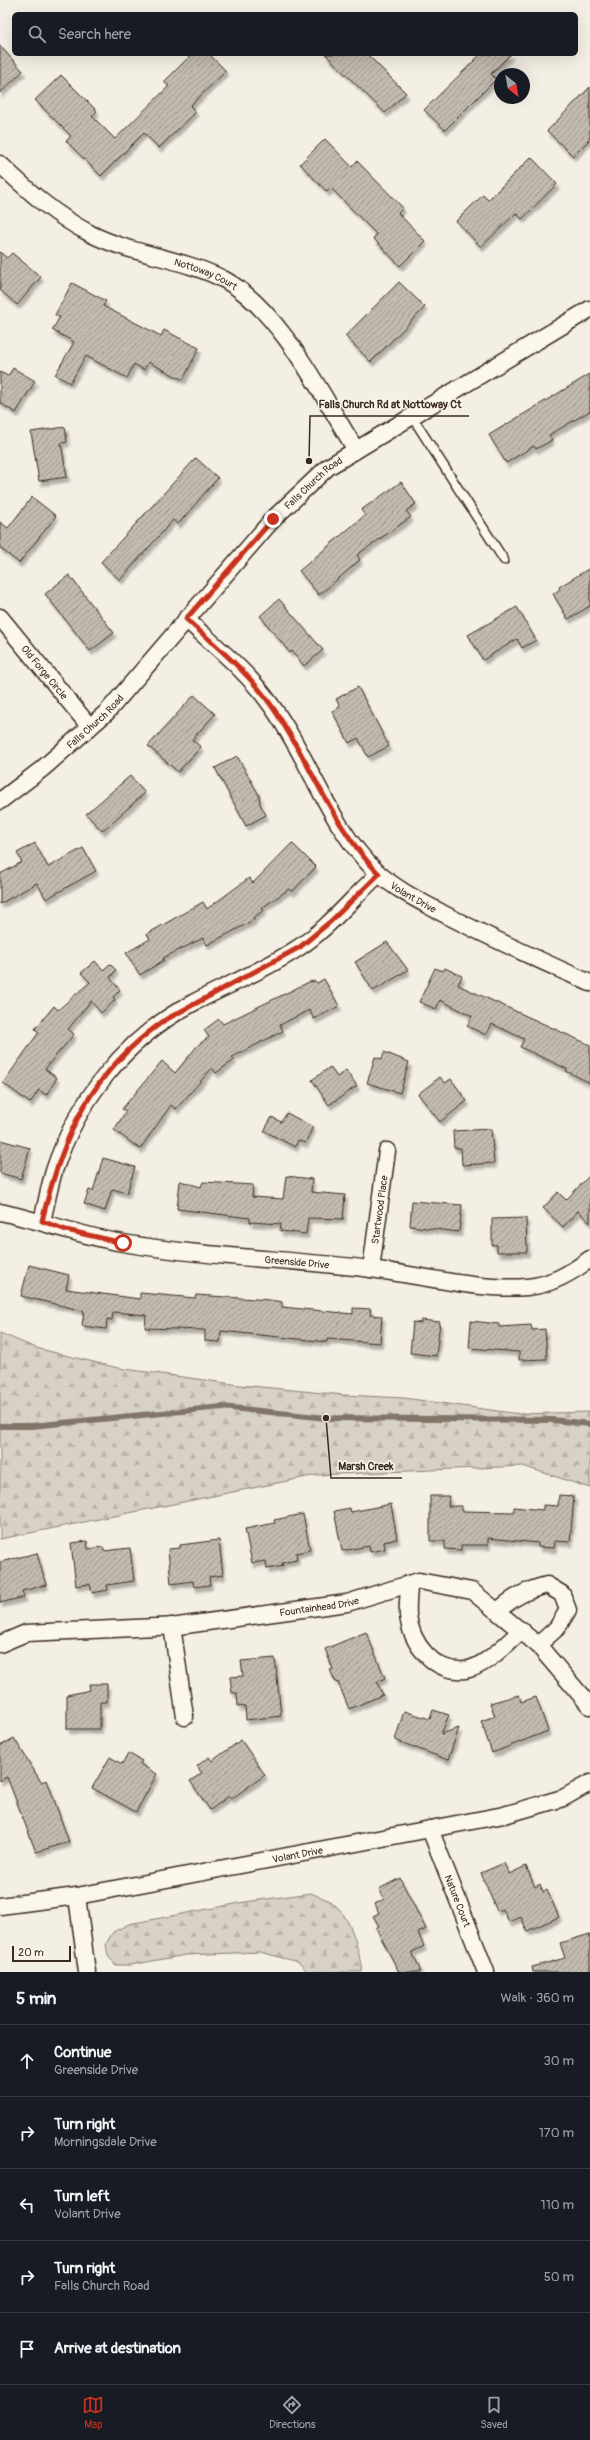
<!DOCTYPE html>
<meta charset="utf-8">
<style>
:root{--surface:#171b24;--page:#242831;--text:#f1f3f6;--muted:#9ea1a6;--line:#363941;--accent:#c8321e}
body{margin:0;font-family:Pangolin,sans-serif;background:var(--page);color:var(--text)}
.compass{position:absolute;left:494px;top:68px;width:36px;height:36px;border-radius:50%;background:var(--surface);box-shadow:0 4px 16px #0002;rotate:149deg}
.scale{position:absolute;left:12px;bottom:10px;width:59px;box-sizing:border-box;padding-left:4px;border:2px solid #3b2a1e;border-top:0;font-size:11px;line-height:14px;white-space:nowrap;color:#3b2a1e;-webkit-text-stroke:3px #fbf7ec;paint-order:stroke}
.stop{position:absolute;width:12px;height:12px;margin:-9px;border:3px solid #c8321e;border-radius:50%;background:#fff}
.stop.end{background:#c8321e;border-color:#fff;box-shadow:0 1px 4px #0008}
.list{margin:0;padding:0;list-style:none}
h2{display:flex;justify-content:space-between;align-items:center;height:52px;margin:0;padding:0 16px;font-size:17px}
h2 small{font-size:13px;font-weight:400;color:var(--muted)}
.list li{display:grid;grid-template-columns:26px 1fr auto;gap:12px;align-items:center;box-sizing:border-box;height:72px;padding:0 16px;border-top:1px solid var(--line)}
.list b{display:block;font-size:15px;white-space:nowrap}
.list p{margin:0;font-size:13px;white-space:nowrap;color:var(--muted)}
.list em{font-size:13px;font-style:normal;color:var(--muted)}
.icon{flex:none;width:22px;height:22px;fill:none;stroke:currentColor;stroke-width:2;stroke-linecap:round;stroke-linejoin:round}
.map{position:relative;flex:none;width:590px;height:1972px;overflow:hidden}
.search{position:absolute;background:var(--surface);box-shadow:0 4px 16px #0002;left:12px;right:12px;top:12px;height:44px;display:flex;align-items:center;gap:10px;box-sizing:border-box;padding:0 14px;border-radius:6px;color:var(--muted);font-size:15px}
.sheet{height:412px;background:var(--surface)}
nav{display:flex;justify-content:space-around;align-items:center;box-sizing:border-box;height:56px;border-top:1px solid var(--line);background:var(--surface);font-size:11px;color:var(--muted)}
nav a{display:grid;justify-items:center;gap:2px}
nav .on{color:var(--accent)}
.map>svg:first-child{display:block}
</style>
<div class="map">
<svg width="590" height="1972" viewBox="0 0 590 1972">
<defs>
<pattern id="forest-firs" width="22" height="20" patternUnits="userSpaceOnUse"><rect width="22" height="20" fill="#d8d1c6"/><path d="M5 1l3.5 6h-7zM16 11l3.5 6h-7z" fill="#bab4aa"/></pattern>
<pattern id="building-hatch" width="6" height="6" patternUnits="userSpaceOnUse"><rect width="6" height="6" fill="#c3bbb0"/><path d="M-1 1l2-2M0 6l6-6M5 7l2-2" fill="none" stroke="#a0988f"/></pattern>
<filter id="shadow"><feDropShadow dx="2.5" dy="4.5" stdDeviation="1" flood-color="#0004"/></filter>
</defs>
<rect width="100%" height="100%" fill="#f3efe4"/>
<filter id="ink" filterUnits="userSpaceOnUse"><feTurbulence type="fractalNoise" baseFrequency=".025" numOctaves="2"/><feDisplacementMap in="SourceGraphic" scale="8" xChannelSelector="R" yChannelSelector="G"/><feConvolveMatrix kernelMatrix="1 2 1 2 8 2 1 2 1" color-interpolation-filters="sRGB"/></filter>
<g filter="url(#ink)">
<path fill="url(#forest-firs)" stroke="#8a7e72" d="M0 1333 36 1348 118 1368 240 1385 344 1395 404 1398 519 1414 590 1412V1488L523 1466 317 1475 0 1539Z
M311 1893C317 1896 325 1898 331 1902 351 1915 359 1950 362 1972H308L298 1962 260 1952 186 1955 130 1965H116L108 1956 106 1944 113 1932 129 1924 245 1902Z"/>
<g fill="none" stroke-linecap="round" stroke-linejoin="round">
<path stroke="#817468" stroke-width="6" d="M0 1426H32L222 1407 326 1418 552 1420 590 1424"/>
</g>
<path fill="url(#building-hatch)" stroke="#3b2a1e" filter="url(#shadow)" d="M0 46 23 71 0 93Z
M192 54H209L226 71 190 106 196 112 159 148 144 133 101 176 66 141 71 136 35 100 61 75 97 111 92 116 115 139 169 86 164 82Z
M325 54H367L406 93 385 113Z
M481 54H511L491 74 496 79 445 130 424 110Z
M590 87V139L573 156 547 131Z
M325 139 352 167 357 161 403 208 398 213 425 241 400 266 373 238 377 235 331 188 327 192 300 164Z
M531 157 557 184 522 219 516 213 481 247 456 221 483 195 488 200Z
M0 252 7 258 12 253 41 277 17 305 0 290Z
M399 282 425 307 371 362 345 336Z
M72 283 106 301 103 306 161 336 164 330 199 348 183 380 148 362 144 370 134 364 127 378 86 356 70 383 55 375 74 342 52 330 60 317 55 315Z
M13 368 35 381 16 413 0 403V372L8 376Z
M590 374V411L549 435 552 440 536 449 534 446 506 463 489 435Z
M65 427 67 442 61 443 67 477 39 481 31 432Z
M196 458 218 478 178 524 173 520 120 580 101 562Z
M401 482 416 504 406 511 411 517 357 555 360 560 319 595 299 571 365 515 361 510Z
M32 497 56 516 19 563 0 548V522L8 528Z
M590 568V606L568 619 553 594 560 589 559 587Z
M69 575 114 633 90 651 45 594Z
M279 599 323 650 304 666 292 651 290 653 260 616Z
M517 607 536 640 522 648 517 639 483 660 468 635Z
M358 687 389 746 368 757 358 738 349 743 332 711 340 707 336 699Z
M194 695 215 714 192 740 201 747 178 772 148 746Z
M237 756 259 795 260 804 266 815 246 826 215 768Z
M130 776 145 793 102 831 86 814Z
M35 843 48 867 83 848 96 871 46 899 37 883 0 904V874L22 862 17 853Z
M292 843 316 867 292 892 289 889 262 908 264 910 253 918 254 920 207 945 203 938 163 958 164 960 140 975 126 953 150 939 147 934 203 902 207 909 249 878 253 883Z
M387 942 408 970 373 991 355 962Z
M95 961 103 970 110 964 116 970 110 978 120 990 113 997 115 1000 101 1013 91 1001 68 1029 74 1034 45 1069 57 1078 46 1095 39 1090 30 1103 3 1083 39 1032 35 1029 54 1006 58 1010 90 982 81 973Z
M435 968 443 971 445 968 462 976 458 985 590 1045V1083L566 1071 567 1069 520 1047 524 1039 492 1024 486 1035 467 1026 472 1016 440 1000 436 1009 419 1002Z
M324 979 339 1006 314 1019 309 1010 280 1025 283 1031 232 1057 234 1060 216 1073 212 1068 176 1109 171 1105 140 1149 114 1130 126 1111 122 1109 162 1061 175 1073 198 1045 209 1037 204 1030 219 1019 223 1024 309 982 315 981 317 983Z
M384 1052 409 1062 400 1093 367 1083 375 1057 382 1059Z
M330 1067 337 1077 346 1070 357 1086 329 1105 312 1080Z
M440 1077 445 1083 451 1079 467 1101 440 1122 418 1094Z
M287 1113 313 1127 305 1143 298 1140 295 1147 264 1131 272 1117 281 1122Z
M491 1129 494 1163 462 1165 461 1148H454L453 1131Z
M0 1140 30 1148 21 1179 0 1173Z
M103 1158 135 1167 127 1193 112 1189 105 1211 84 1204 89 1190 93 1191Z
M590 1175V1223L578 1211 563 1227 543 1208 558 1192 566 1200Z
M286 1176 312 1179 311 1192 345 1195 343 1219 308 1218 306 1234 280 1231 281 1224 250 1222V1218L177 1209 180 1181 201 1187 203 1182 253 1185 252 1197 283 1199Z
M412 1201 462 1205 459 1232 410 1226Z
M526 1218 527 1252H497V1245H492V1219Z
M29 1265 69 1275 66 1289 140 1299V1293L195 1298 196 1295 270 1300 282 1302V1307L353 1314V1308L371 1309 370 1315 382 1316 380 1343 327 1339V1342L221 1331 220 1342 205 1341V1330L145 1328 146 1315 113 1312 112 1320 107 1319 106 1329 82 1326 84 1311 21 1296Z
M421 1320 440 1322 436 1356 410 1353 413 1322 421 1323Z
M471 1321 499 1324V1327L531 1325 532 1330 545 1329 547 1359 519 1360V1352L469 1348Z
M559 1495 574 1496 570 1542 555 1541 554 1548 538 1547V1543L488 1538V1545H461V1550L445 1549V1541H430V1496H449L448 1506H462V1511L514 1512V1507L543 1510V1505L558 1506Z
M391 1504 397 1539 384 1542 385 1549 370 1552 369 1546 342 1551 334 1511 350 1508 351 1512Z
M303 1514 310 1550 296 1553 297 1560 282 1563 283 1566 267 1569 266 1561 252 1563 245 1529 275 1523 274 1520Z
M219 1540 223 1575 209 1577 210 1585 194 1587 193 1581 171 1584 168 1549 180 1548V1545Z
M87 1541 88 1549 103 1547 104 1551 130 1548 134 1581 107 1585 108 1590 92 1593 90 1584 76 1586 71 1543Z
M37 1553 46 1585 22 1591 24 1597 0 1603V1562Z
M366 1632 385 1678 377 1682 383 1695 349 1709 338 1682 336 1683 330 1670 333 1669 325 1649Z
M275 1658 281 1716 246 1720 245 1706 238 1707 237 1693H232L230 1677 243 1676 241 1661Z
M89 1684H107V1702H100V1729H67V1695L90 1690Z
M519 1695 521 1702 536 1697 548 1731 492 1753 481 1721 495 1716 490 1703Z
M433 1710 449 1715 441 1734 459 1728 448 1760 395 1740 404 1711 430 1719Z
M14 1738 41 1782 47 1780 69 1842 36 1852 7 1777 0 1781V1746Z
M241 1740 265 1775 231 1799 229 1796 210 1810 190 1781 202 1773 197 1766 209 1757 212 1761Z
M128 1753 142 1761 140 1764 157 1774 136 1812 92 1788 110 1757 122 1764Z
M504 1863 509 1874 526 1866 535 1887 540 1884 543 1892 547 1890 559 1917 527 1931 521 1917 509 1922 503 1909 497 1911 481 1873Z
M400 1878 426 1929 418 1933 424 1946 412 1952 421 1972H399L376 1928 379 1926 373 1916 379 1913 375 1904 384 1899 379 1889Z
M590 1934V1972H533L532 1967 565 1958 560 1943Z"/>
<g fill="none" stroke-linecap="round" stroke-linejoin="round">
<g stroke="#3b2a1e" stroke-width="11">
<path id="service" d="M411 415 504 560"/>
</g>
<g stroke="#3b2a1e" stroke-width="19">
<g id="minor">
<path id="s1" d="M0 164C28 191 56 216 91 234 133 255 183 258 225 280 280 310 323 397 356 450"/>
<path id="s2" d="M0 617 90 727"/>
<path id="s3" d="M186 619C215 646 248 672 271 705 310 758 329 828 378 873 397 890 420 901 442 913 490 938 540 960 590 983"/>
<path id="s4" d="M0 801 42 769 107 712 273 519 328 467 590 309"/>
<path id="s5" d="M0 1212C42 1221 81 1236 123 1243 205 1257 288 1259 371 1269 419 1275 479 1291 527 1287 551 1285 571 1273 590 1259"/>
<path d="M42 1221C46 1205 49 1188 54 1171 77 1101 125 1039 191 1004 227 985 265 970 298 948 329 928 352 898 379 874"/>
<path id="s6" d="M371 1269 387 1151"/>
<path d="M409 1584C409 1594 407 1605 408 1615 411 1643 433 1673 465 1670 485 1667 507 1643 522 1630"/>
<path d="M498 1611C513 1597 527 1590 547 1585L562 1594 568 1610 557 1628 538 1645"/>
<path d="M172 1626 185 1717"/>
<path id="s7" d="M0 1644 26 1633 178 1626 347 1603 419 1581 472 1591 538 1645 590 1706"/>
<path id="s8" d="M430 1829 486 1972"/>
<path d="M77 1896 87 1972"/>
<path id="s9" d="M0 1906 77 1896 504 1815 563 1798 590 1783"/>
</g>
</g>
<use href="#service" stroke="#fbf7ec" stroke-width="8"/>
<use href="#minor" stroke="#fbf7ec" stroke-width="16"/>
</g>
</g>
<g fill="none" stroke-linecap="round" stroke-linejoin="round" filter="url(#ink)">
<path stroke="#c8321e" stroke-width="5" d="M123 1243 66 1230 42 1221C63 1134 90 1073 165 1020L300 947 331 921 379 874C331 825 310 760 271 705 248 672 216 646 186 619L273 519"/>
</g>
<g text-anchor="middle" stroke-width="3" stroke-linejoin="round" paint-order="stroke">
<g font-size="10" fill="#3b2a1e" stroke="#fbf7ec">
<text dy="4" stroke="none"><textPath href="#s1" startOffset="237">Nottoway Court</textPath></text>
<text dy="4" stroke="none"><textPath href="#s4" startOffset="448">Falls Church Road</textPath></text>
<text dy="4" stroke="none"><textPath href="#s2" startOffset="71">Old Forge Circle</textPath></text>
<text dy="4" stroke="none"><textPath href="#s4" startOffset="124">Falls Church Road</textPath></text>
<text dy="4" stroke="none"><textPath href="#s3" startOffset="364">Volant Drive</textPath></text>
<text dy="4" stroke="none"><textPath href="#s6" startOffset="60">Startwood Place</textPath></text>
<text dy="4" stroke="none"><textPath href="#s5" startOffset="302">Greenside Drive</textPath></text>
<text dy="4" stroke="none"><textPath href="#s7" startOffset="323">Fountainhead Drive</textPath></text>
<text dy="4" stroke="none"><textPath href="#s9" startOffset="302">Volant Drive</textPath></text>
<text dy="4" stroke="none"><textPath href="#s8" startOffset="77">Nature Court</textPath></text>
</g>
</g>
<path fill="none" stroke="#3b2a1e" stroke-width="1.5" d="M309 461L310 416H469M326 1418L331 1478H402"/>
<g fill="#3b2a1e" stroke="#fbf7ec" stroke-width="1.5">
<circle cx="309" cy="461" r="4"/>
<circle cx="326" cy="1418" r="4"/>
</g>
<g font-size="11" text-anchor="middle" font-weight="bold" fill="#3b2a1e" stroke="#fbf7ec" stroke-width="3" stroke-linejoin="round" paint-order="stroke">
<text x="390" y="408">Falls Church Rd at Nottoway Ct</text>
<text x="366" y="1470">Marsh Creek</text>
</g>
</svg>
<svg class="compass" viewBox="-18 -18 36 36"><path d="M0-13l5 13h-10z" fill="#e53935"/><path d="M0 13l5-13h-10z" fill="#9ea1a6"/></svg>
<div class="scale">20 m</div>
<div class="stop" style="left:123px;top:1243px"></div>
<div class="stop end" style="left:273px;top:519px"></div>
<div class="search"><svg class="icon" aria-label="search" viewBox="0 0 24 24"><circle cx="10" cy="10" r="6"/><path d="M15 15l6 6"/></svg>Search here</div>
</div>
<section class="sheet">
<h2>5 min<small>Walk · 360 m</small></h2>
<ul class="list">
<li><svg class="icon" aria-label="ahead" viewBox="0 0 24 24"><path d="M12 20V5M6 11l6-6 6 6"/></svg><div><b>Continue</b><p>Greenside Drive</p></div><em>30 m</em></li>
<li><svg class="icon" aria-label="right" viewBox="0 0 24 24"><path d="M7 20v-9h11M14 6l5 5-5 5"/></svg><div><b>Turn right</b><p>Morningsdale Drive</p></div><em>170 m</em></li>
<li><svg class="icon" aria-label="left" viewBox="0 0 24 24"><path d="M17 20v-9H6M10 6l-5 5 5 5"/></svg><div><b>Turn left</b><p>Volant Drive</p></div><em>110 m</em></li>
<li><svg class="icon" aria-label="right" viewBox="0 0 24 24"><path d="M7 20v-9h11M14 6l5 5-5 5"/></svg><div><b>Turn right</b><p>Falls Church Road</p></div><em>50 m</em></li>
<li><svg class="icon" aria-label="arrive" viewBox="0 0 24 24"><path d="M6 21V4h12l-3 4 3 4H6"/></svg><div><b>Arrive at destination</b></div></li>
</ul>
</section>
<nav>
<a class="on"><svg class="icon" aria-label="map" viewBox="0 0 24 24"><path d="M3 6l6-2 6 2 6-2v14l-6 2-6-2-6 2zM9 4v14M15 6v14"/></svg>Map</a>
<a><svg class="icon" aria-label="directions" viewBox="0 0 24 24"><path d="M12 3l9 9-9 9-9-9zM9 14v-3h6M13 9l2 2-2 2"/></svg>Directions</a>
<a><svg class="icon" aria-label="saved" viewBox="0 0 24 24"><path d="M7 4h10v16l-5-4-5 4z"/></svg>Saved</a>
</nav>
